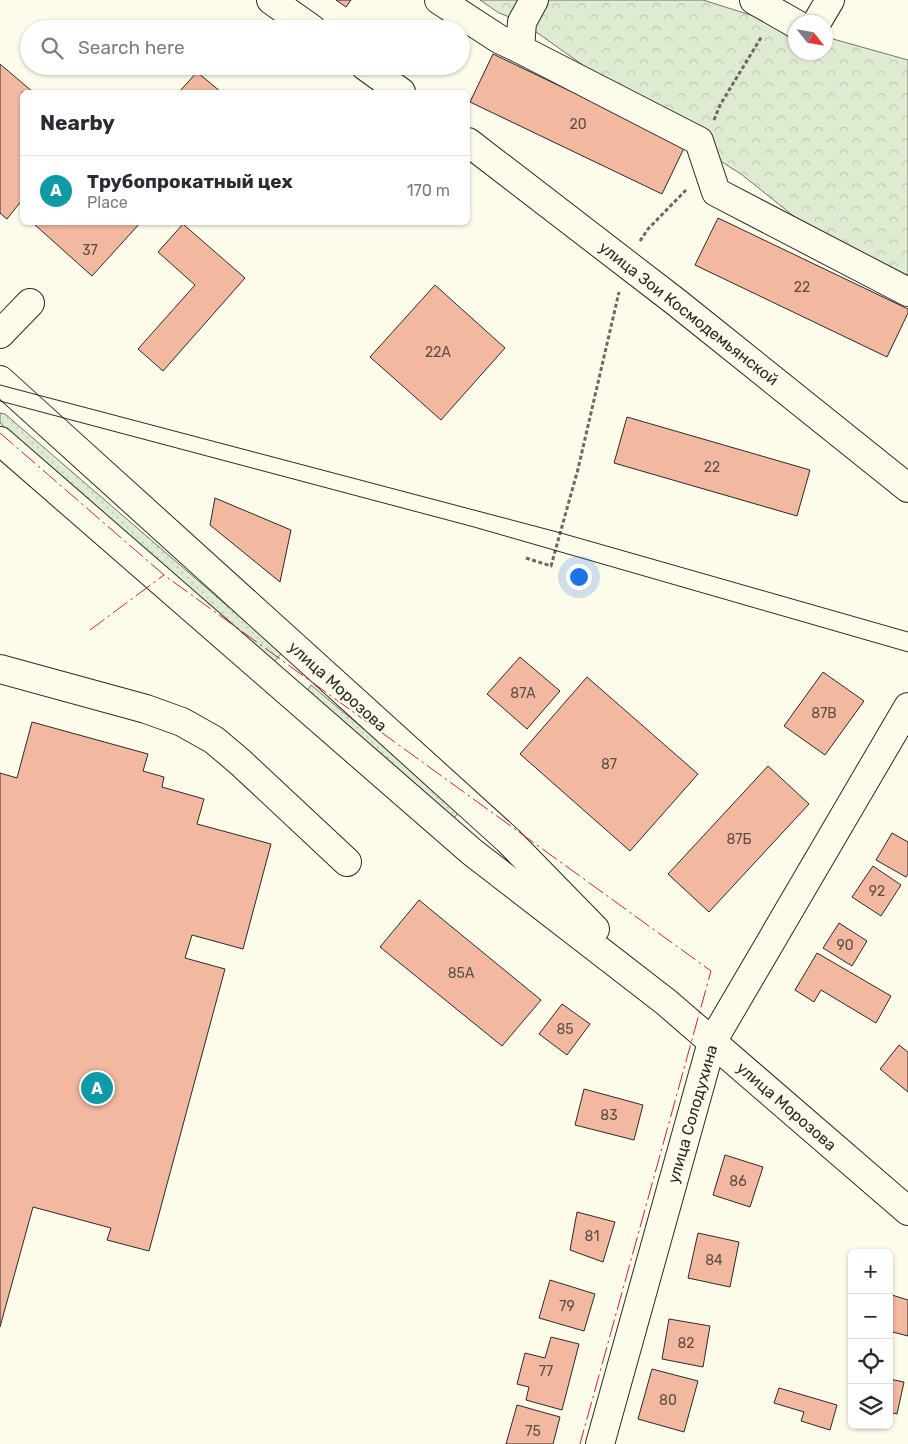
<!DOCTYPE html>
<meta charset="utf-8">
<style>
:root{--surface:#fff;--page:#f2f2f3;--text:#2b2b33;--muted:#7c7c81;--line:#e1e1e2;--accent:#111827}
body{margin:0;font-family:Rubik,sans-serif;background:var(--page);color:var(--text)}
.controls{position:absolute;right:15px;bottom:15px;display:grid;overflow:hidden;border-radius:8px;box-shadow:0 1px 4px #0004}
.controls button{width:45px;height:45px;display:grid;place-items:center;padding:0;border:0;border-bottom:1px solid var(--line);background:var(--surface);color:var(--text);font:25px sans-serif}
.compass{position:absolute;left:788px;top:15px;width:45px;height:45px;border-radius:50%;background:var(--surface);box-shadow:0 1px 4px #0004;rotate:121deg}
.you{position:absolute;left:578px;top:576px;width:18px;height:18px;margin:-12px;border:4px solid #fff;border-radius:50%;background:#1a73e8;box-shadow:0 0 0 8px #1a73e833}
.badge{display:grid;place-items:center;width:32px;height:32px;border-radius:50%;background:var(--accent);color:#fff;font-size:16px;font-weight:700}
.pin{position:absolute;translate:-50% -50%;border:2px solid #fff;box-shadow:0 1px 5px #0006}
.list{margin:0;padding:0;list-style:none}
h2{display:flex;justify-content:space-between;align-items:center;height:65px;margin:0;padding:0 20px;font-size:21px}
h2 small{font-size:16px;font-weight:400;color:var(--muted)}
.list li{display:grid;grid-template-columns:32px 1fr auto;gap:15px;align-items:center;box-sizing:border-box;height:70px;padding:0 20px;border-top:1px solid var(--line)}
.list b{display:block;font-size:19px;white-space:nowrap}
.list p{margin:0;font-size:16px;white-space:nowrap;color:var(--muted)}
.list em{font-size:16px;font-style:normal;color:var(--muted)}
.icon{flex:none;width:28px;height:28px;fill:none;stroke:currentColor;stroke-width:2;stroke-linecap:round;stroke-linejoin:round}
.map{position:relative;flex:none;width:908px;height:1444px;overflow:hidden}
.search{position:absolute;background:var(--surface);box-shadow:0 1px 4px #0004;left:20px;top:20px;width:450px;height:55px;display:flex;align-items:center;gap:12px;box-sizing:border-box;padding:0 18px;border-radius:28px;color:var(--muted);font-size:19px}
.panel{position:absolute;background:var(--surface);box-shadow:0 1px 4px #0004;left:20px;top:90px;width:450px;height:135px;border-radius:8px}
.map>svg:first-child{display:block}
</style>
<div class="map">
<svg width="908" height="1444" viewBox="0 0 908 1444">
<defs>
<pattern id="grass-dots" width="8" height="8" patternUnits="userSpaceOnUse" patternTransform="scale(1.25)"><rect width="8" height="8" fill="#deebd1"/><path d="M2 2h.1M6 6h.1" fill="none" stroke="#bfcab4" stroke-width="1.8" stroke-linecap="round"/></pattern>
<pattern id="forest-crowns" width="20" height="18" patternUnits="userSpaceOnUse" patternTransform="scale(1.25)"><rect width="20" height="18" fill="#deebd1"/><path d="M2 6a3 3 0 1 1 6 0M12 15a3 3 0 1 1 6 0" fill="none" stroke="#bfcab4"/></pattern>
</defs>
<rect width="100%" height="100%" fill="#fdfbea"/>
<path fill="url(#grass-dots)" stroke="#74746e" d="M0 413 5 414 282 653 272 664 0 423Z
M311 685 455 805 458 813 455 817 452 818 304 695Z"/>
<path fill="url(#forest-crowns)" stroke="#74746e" d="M480 0H703L795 29 796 52H826V37L908 60V299L801 222 741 174 703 150 522 22 499 13Z"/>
<path fill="#f2b8a0" stroke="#2b2b2b" d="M336 0H351L346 7Z
M493 54 685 146 662 194 470 102Z
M0 64 33 92H22V200L7 219 0 213Z
M197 72 221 92H179Z
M718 218 908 309V313L887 357 695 265Z
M36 222H141L92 276 34 224Z
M183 224 245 278 163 371 138 349 195 285 158 252Z
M435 285 505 348 441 420 370 357Z
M627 417 810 470 797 516 614 463Z
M215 498 291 530 280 582 210 525Z
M520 657 560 691 527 729 487 694Z
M823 672 864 701 825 755 784 726Z
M587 677 698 774 630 851 520 754Z
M32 722 148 754 143 771 164 777 162 787 204 799 197 824 271 844 243 949 192 935 185 958 225 969 149 1251 107 1240 111 1228 33 1207 0 1327V773L17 778Z
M768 766 809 804 709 912 668 874Z
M892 833 908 842V874L906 877 876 860Z
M873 866 901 885 881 916 852 897Z
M419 900 541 1000 502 1046 380 947Z
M839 923 867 941 852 966 823 948Z
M817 953 891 996 876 1023 821 990 814 1002 795 990Z
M562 1004 590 1024 567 1055 539 1034Z
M899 1045 908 1052V1092L880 1069Z
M584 1089 643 1105 634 1140 575 1125Z
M725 1155 763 1167 750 1207 713 1195Z
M577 1212 615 1222 603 1262 570 1250Z
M698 1233 739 1242 730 1287 688 1278Z
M550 1280 595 1294 584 1331 539 1318Z
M892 1295 908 1300V1336L889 1331V1307Z
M669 1319 710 1326 703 1367 662 1359Z
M551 1337 579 1344 562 1410 526 1400 529 1387 517 1384 525 1353 545 1358Z
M652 1369 698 1381 684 1432 638 1419Z
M889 1379 904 1382 897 1414 889 1412Z
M779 1388 837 1405 830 1430 801 1421 804 1412 774 1403Z
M517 1405 560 1417 553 1444H506Z"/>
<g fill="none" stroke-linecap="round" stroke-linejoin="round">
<g stroke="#2b2b2b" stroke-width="30">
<path id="minor" d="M271 0 312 29
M439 0 499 39 520 49
M534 0 522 22 520 49 699 141 716 192 908 292
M754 0 796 24
M817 22 830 0
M365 66 401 92
M468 142 676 302 908 488
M0 334 30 303
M0 669 146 709 182 722 214 740 240 762 347 862
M600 1444 712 1042 908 707"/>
</g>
<g stroke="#2b2b2b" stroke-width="30">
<path id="major" d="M0 380 508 840 595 929
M0 441 472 852 666 1002 908 1211"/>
</g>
<path stroke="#6a6964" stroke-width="3" stroke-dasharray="4 2.5" stroke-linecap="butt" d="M714 120 720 105 762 36
M640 241 648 229 686 190
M526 558 551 566 578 469 619 292"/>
<use href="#minor" stroke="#fdfbea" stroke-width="28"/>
<use href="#major" stroke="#fdfbea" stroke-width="28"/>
<path stroke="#2b2b2b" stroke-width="1" d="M0 385 561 533 908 632
M0 401 474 527 908 652"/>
<path stroke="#c62828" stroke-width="1" stroke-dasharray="18 4 2.5 4" stroke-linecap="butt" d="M0 433 164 575 711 971 580 1444
M90 630 164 575"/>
</g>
<g text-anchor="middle" stroke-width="4" stroke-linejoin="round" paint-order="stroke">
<g font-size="14" fill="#5d4e48">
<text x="578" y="129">20</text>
<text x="90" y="255">37</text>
<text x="802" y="292">22</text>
<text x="438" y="357">22А</text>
<text x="712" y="472">22</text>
<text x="523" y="698">87А</text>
<text x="824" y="718">87В</text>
<text x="609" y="769">87</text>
<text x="739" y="844">87Б</text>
<text x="877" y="896">92</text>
<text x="845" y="950">90</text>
<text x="461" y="978">85А</text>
<text x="565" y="1034">85</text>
<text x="609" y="1120">83</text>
<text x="738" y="1186">86</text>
<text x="592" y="1241">81</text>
<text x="714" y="1265">84</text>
<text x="567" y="1311">79</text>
<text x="686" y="1348">82</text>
<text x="546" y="1376">77</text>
<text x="668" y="1405">80</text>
<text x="533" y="1436">75</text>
</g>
<g font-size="16" fill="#2b2b2b" stroke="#fdfbea">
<text transform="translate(689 313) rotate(38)" y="6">улица Зои Космодемьянской</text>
<text transform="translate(338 686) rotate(42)" y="6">улица Морозова</text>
<text transform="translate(787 1106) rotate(41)" y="6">улица Морозова</text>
<text transform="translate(692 1114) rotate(-74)" y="6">улица Солодухина</text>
</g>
</g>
</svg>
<div class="controls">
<button>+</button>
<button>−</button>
<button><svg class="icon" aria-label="locate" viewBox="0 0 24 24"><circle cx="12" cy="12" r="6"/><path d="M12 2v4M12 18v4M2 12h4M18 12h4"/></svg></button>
<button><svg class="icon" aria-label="layers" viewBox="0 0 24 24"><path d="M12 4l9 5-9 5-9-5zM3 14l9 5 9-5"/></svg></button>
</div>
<svg class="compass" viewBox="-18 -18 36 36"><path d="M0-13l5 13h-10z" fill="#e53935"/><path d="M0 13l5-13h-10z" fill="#7c7c81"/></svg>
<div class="you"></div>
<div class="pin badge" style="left:97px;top:1088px;background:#0f9aa8">A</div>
<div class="search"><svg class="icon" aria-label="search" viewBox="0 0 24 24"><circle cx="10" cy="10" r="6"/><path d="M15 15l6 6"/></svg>Search here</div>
<section class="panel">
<h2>Nearby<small></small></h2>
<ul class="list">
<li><span class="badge" style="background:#0f9aa8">A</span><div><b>Трубопрокатный цех</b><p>Place</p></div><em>170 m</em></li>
</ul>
</section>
</div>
